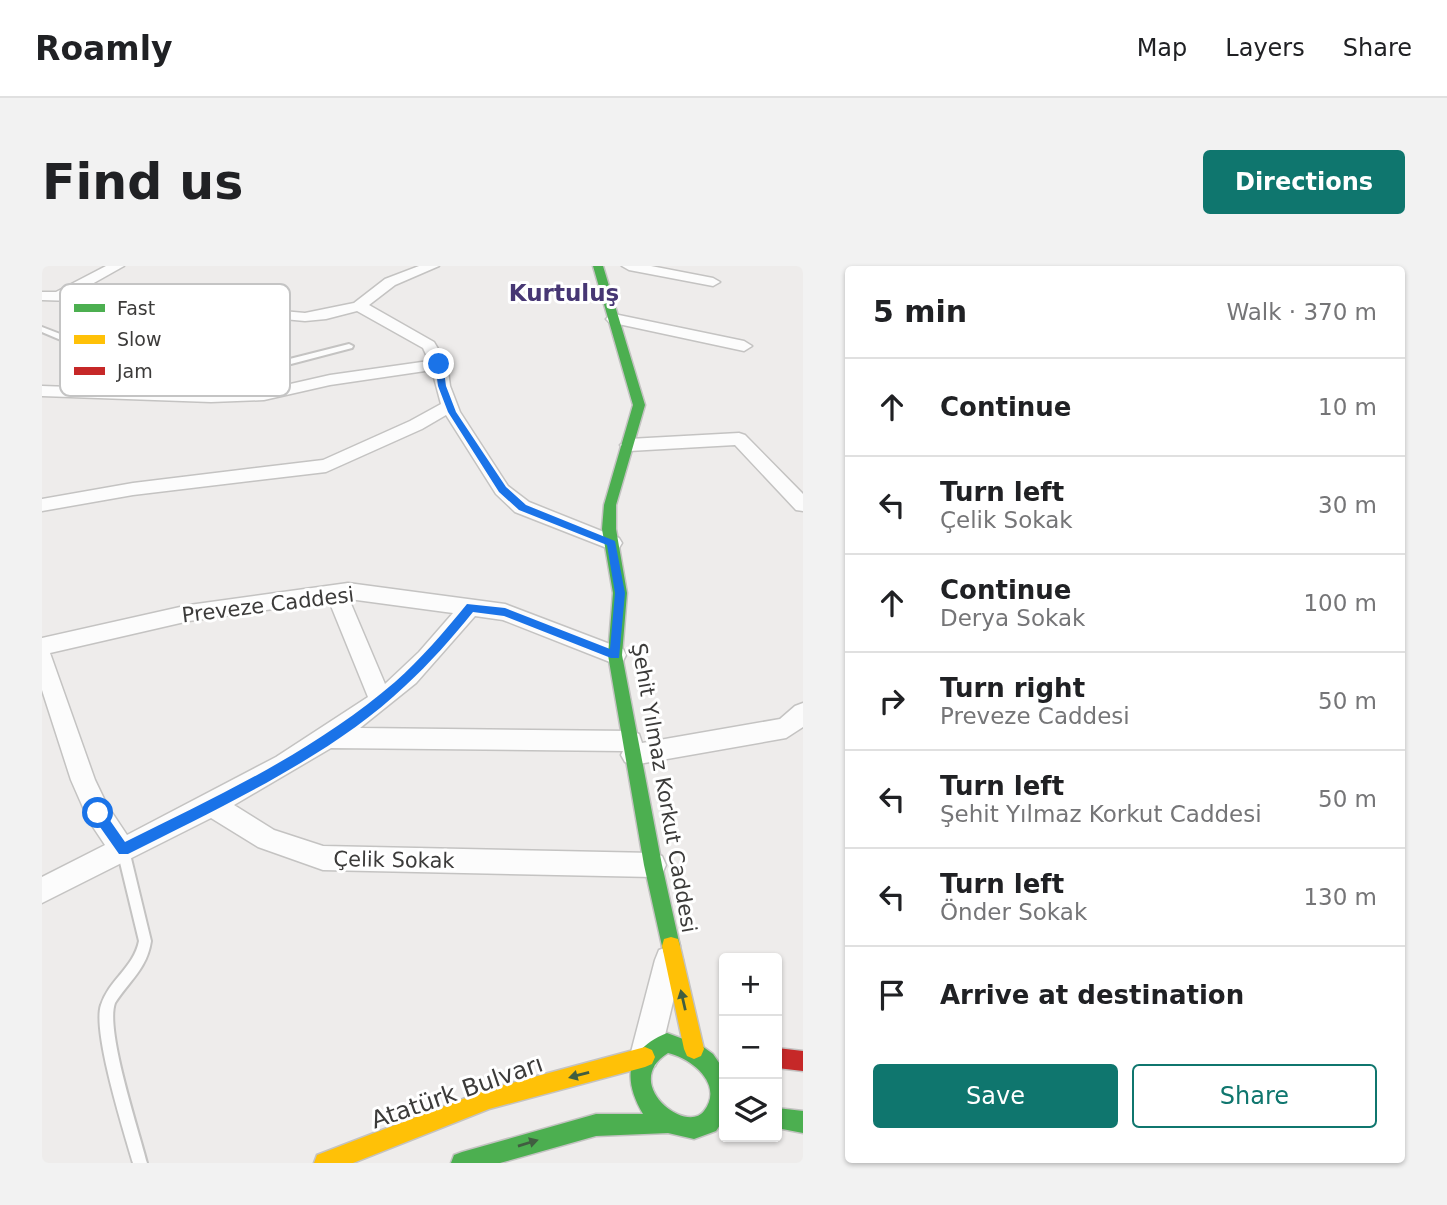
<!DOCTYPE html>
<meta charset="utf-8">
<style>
:root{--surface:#fff;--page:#f2f2f2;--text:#202124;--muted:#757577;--line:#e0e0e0;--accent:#0f766e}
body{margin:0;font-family:"DejaVu Sans",sans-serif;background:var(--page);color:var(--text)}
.controls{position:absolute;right:21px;bottom:21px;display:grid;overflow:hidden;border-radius:7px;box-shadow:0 2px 5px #0004}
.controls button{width:63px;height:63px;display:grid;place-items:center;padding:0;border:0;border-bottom:2px solid var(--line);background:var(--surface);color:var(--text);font:35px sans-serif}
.stop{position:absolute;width:21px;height:21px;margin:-16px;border:5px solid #1a73e8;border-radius:50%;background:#fff}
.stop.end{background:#1a73e8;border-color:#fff;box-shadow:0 2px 7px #0008}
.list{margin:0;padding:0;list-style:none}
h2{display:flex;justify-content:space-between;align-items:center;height:91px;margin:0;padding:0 28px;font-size:30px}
h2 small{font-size:23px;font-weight:400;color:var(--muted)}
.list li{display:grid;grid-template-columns:46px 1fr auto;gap:21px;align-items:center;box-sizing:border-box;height:98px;padding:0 28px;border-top:2px solid var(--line)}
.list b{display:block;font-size:26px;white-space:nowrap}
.list p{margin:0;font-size:23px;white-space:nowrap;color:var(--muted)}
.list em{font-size:23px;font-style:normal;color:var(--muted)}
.actions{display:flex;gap:14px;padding:21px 28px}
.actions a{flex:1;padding:16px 0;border:2px solid var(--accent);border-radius:7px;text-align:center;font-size:24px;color:var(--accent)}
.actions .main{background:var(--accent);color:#fff}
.icon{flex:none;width:38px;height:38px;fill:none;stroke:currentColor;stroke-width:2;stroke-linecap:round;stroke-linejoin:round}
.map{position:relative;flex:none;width:761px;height:897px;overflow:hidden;border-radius:7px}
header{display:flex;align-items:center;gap:42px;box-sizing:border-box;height:98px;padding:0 35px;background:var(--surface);border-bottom:2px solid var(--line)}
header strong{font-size:33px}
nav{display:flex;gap:38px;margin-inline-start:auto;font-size:24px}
.intro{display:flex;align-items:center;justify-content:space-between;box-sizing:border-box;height:168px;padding:0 42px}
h1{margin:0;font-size:49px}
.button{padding:18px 32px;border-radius:7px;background:var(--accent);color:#fff;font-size:24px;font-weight:700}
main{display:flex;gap:42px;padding:0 42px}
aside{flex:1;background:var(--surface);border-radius:7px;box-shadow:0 2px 5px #0004}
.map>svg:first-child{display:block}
</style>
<header>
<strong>Roamly</strong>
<nav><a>Map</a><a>Layers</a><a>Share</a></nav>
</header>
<div class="intro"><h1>Find us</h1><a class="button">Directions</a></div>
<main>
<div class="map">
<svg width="761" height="897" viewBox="0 0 761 897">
<rect width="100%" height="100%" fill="#eeeceb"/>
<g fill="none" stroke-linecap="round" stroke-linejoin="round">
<g stroke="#c4c3c2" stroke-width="4">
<path id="lane" d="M0 61 39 76 40 78 33 80 0 66Z
M307 78 311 80 310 82 226 104 208 116 206 131H203L199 129 201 113 220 100Z
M81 579 85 580 87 584 109 675C105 703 87 715 73 737 63 764 97 865 105 897H91C82 866 50 765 59 739 67 714 92 701 97 675L75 584 77 580Z"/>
</g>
<g stroke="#c4c3c2" stroke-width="3">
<path id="street" d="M64 0H82L34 27 263 47 312 37 343 13 377 0H397L353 19 327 39 392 76 405 98 408 120 418 146 466 220 487 236 577 272 580 277 577 282 570 284 473 246 454 228 404 149 380 163 284 206 91 229 0 245V233L91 217 281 194 368 155 399 138 390 104 288 119 222 134 169 136 0 130V120L169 126 222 124 288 109 387 95 381 82 315 45 284 53 263 55 63 36 0 34V26H14Z
M580 0H609L671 12 678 16 671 20 587 4Z
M572 48 702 75 710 80 702 85 567 56 564 53 567 50Z
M697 167 703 169 761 228V245L754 244 693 179 587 185 578 179 587 173Z
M306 317 463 338 581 383 584 389 581 395 573 398 461 354 433 350 374 417 318 462 589 465 597 468 600 477 738 453 753 440 761 437V461L744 472 591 499 583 496 579 489 581 485 289 482 192 539 232 564 281 580 611 587 620 590 624 599 620 608 611 611 281 604 216 581 169 552 0 637V611L63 579 47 555 29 514 0 424V372L147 339ZM307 333 411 347 377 386 343 418ZM287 335 326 431 234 491 85 569 65 539 53 514 8 387 147 355Z
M627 680 637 684 641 694 618 790 613 800 603 805 593 800 588 790 613 694 617 684Z"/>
</g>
<g stroke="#c4c3c2" stroke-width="3">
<path id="fast" d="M551 0H561L603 139 574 239V263L585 327 580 389 620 599 638 680 636 687 629 689 622 687 620 680 602 599 566 389 571 327 560 263 562 239 591 139Z
M625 767 660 780 671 788 682 804V853L674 865 652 873 626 867 554 870 458 897H409L412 889 420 886 554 848H601C580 812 584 784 625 767ZM626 787C651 793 682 819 662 845 644 869 578 817 626 787Z
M735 842 761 845V867L735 862Z"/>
</g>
<g stroke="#c4c3c2" stroke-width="3">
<path id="slow" d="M629 671 636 673 638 680 662 783 659 790 652 793 645 790 642 783 620 680 622 673Z
M603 781 610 784 613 791 610 798 603 801 447 843 311 897H272L275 889 447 823Z"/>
</g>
<g stroke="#c4c3c2" stroke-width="3">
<path id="jam" d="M735 782 761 785V805L735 802Z"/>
</g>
<use href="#lane" fill="#fcfcfc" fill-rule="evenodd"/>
<use href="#street" fill="#fcfcfc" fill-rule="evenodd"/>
<use href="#fast" fill="#4caf50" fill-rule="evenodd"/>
<use href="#slow" fill="#ffc107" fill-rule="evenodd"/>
<use href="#jam" fill="#c62828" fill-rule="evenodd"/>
</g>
<defs><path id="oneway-solid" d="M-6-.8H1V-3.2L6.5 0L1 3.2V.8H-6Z" transform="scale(1.75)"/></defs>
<g fill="#415e41">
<use href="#oneway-solid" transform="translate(641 734) rotate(-103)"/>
<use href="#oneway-solid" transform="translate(537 809) rotate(165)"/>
<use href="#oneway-solid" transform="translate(486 877) rotate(-17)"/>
</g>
<path fill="#1a73e8" d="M397 95 401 98 404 120 414 146 464 221 484 239 573 275 583 327 577 392H569L462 350 431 346C410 372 388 397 363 420 290 490 175 543 86 588H77L51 551V543H60L83 576C176 530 273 485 353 416 379 393 402 366 425 338L463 342 568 383 573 327 565 279 477 244 457 226 406 146 396 120 393 98Z"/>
<g text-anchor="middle" stroke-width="6" stroke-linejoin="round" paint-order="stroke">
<g font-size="21" fill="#3c3b3a" stroke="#fff">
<text transform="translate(226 339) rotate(-7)" y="7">Preveze Caddesi</text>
<text transform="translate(622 522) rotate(80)" y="7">Şehit Yılmaz Korkut Caddesi</text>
<text transform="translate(352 594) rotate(1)" y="7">Çelik Sokak</text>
</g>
<g font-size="23" font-weight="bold" fill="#473774" stroke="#fff">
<text x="522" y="35">Kurtuluş</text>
</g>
<g font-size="24" fill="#3c3b3a" stroke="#fff">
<text transform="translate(415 826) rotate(-19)" y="8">Atatürk Bulvarı</text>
</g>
</g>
<rect x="18" y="18" width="230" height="112" rx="10" fill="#fff" stroke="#c4c4c4" stroke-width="2"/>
<rect x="32" y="38" width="31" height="8" fill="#4caf50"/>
<rect x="32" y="69" width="31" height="9" fill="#ffc107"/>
<rect x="32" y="101" width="31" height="8" fill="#c62828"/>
<g font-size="19" fill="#3c3b3a">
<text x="75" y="49">Fast</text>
<text x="75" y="80">Slow</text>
<text x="75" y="112">Jam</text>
</g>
</svg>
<div class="controls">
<button>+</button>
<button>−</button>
<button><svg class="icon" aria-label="layers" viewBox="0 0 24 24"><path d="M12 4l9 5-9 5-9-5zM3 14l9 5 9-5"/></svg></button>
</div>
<div class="stop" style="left:56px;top:547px"></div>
<div class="stop end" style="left:397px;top:98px"></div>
</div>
<aside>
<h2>5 min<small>Walk · 370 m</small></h2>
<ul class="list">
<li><svg class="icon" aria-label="ahead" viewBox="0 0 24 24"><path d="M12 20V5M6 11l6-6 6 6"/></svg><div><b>Continue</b></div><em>10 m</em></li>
<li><svg class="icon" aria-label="left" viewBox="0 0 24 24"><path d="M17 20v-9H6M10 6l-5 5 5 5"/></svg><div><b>Turn left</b><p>Çelik Sokak</p></div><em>30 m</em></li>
<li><svg class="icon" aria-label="ahead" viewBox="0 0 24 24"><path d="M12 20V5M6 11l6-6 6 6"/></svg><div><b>Continue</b><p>Derya Sokak</p></div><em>100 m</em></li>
<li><svg class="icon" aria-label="right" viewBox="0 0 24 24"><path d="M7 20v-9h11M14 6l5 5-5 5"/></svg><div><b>Turn right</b><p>Preveze Caddesi</p></div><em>50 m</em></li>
<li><svg class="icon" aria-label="left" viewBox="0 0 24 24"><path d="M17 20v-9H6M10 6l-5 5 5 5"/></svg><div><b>Turn left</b><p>Şehit Yılmaz Korkut Caddesi</p></div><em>50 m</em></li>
<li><svg class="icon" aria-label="left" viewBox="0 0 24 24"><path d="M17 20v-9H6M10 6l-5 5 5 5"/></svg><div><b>Turn left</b><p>Önder Sokak</p></div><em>130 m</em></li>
<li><svg class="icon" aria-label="arrive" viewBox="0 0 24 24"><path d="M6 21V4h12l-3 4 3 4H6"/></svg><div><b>Arrive at destination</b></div></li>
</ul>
<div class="actions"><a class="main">Save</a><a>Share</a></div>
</aside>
</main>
